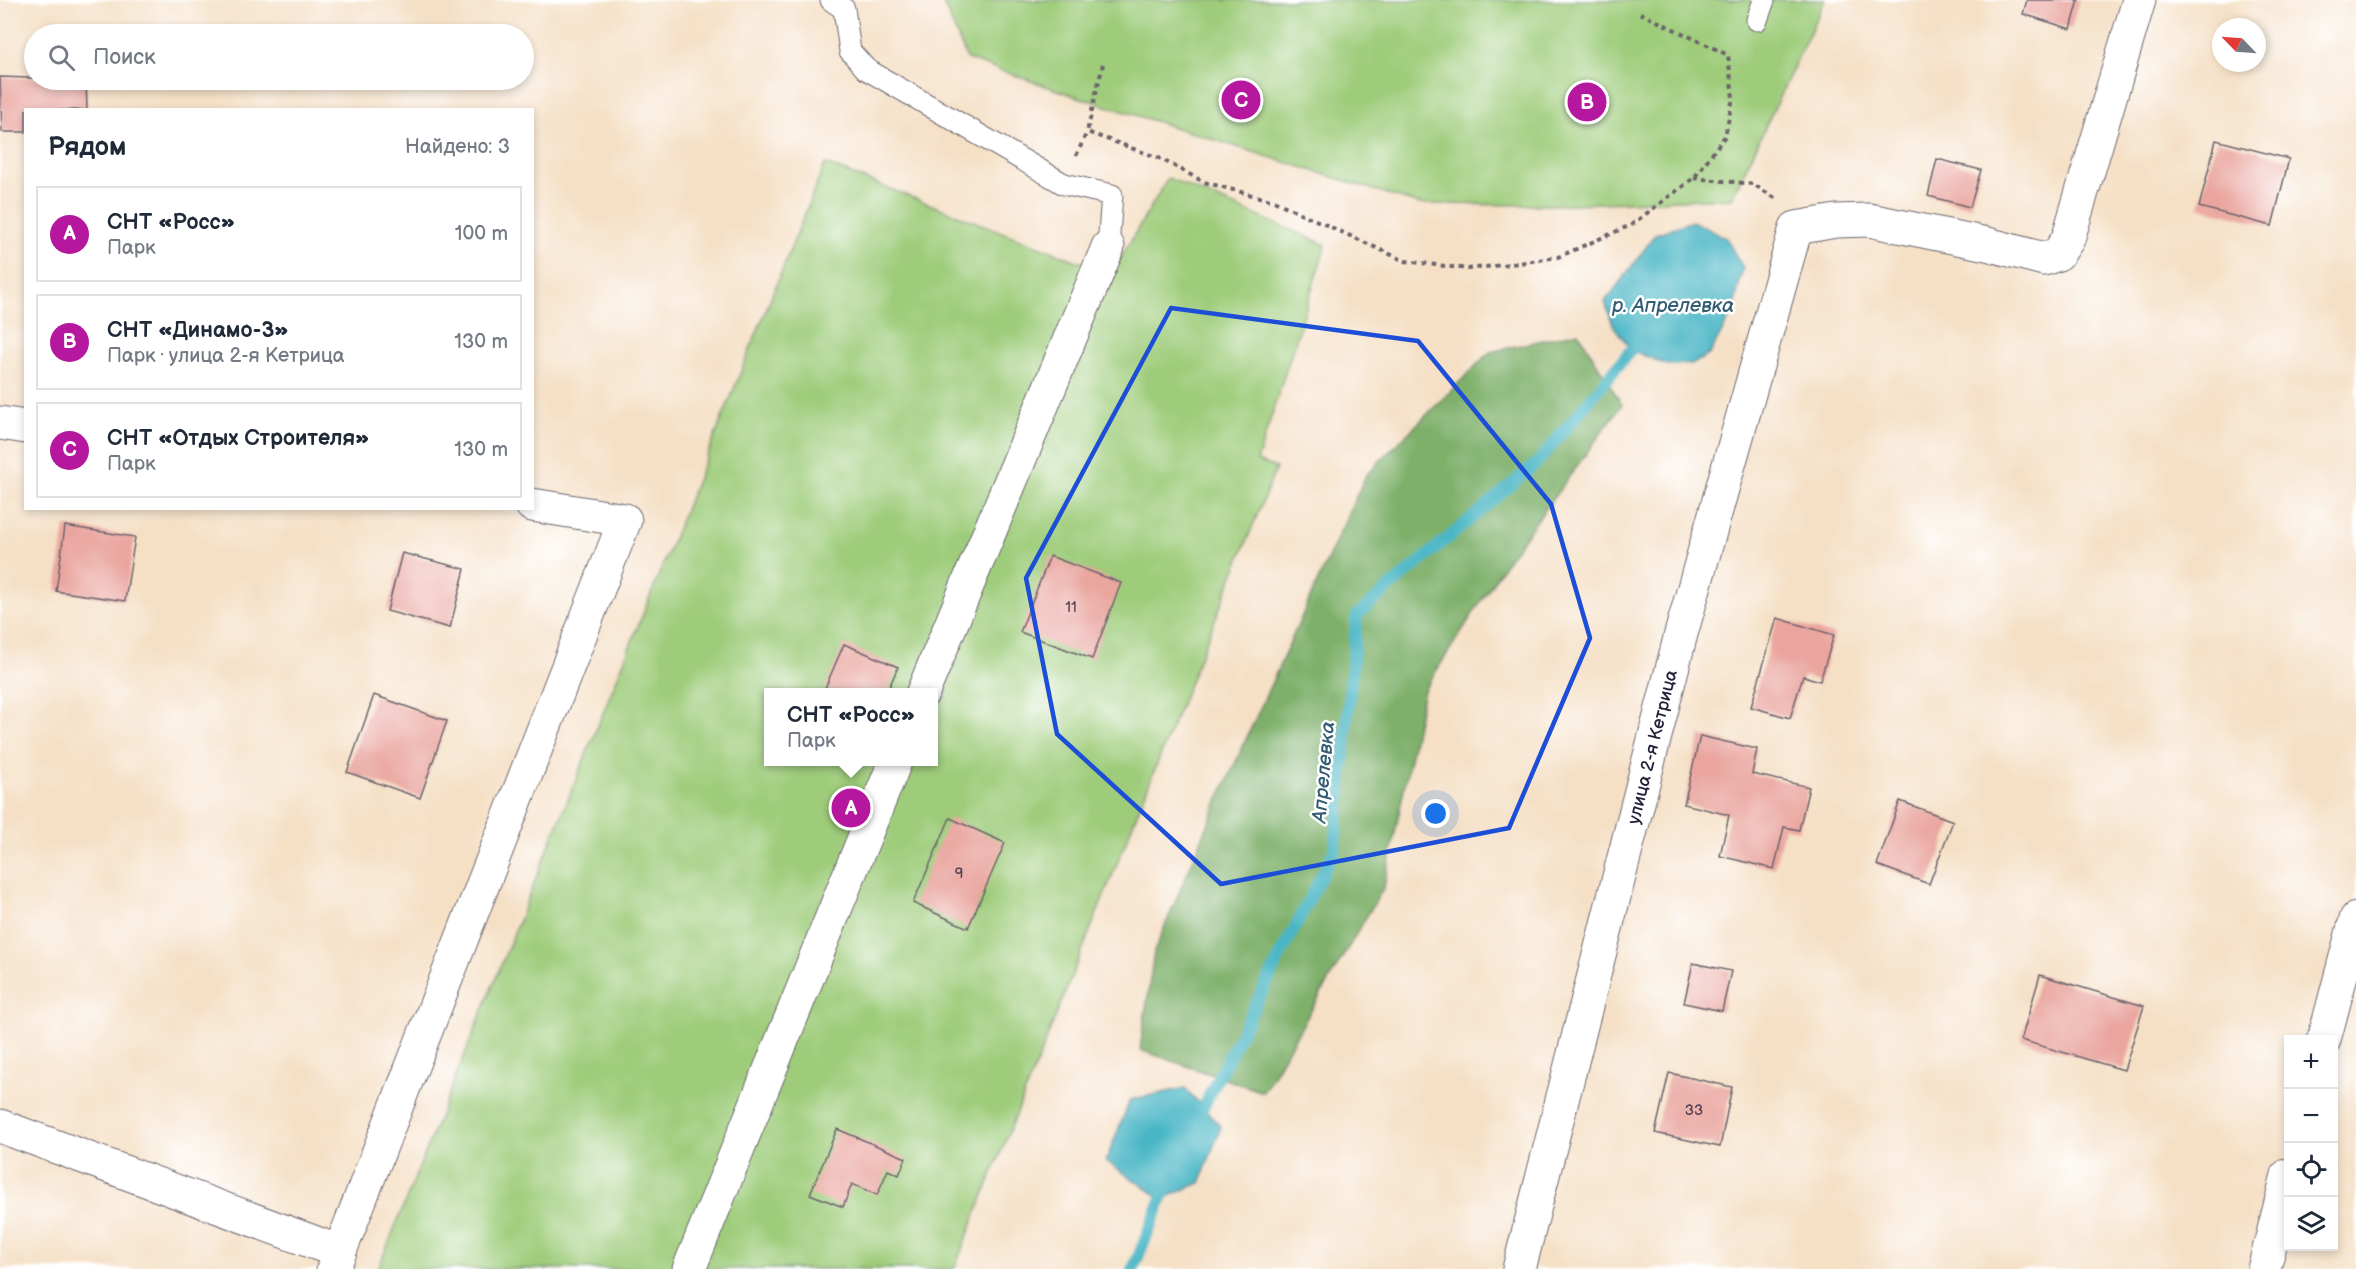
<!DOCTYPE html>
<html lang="ru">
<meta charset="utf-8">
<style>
:root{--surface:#fff;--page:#f6f6f7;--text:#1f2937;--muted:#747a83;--line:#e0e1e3;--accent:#b5179e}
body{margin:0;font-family:"Balsamiq Sans",sans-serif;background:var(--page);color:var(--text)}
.controls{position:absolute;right:18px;bottom:18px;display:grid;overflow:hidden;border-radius:0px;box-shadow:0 3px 9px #0003}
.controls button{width:54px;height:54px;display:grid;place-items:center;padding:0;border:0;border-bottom:2px solid var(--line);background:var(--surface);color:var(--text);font:30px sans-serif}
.compass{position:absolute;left:2212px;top:18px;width:54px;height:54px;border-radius:50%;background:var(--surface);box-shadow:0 3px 9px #0003;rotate:295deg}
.you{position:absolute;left:1436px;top:814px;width:21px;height:21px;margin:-15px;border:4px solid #fff;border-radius:50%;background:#1a73e8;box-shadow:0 0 0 9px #1a73e833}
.badge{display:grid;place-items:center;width:39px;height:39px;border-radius:50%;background:var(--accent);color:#fff;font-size:20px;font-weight:700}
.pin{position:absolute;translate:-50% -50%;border:3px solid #fff;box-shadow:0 2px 6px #0006}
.popup{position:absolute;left:764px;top:688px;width:174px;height:78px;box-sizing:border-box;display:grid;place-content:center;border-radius:0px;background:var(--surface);filter:drop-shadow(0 2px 4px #0005);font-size:20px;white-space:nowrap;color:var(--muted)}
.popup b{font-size:22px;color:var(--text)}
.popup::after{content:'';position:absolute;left:50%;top:100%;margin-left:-12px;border:12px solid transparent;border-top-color:var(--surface)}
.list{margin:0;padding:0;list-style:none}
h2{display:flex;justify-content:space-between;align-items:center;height:78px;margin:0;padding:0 24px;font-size:26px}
h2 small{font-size:20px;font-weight:400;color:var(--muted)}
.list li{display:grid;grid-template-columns:39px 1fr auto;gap:18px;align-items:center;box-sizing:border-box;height:96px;margin:0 12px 12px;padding:0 12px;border:2px solid var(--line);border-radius:0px}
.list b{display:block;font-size:22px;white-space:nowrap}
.list p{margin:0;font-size:20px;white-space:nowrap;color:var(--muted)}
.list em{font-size:20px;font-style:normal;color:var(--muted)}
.icon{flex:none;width:33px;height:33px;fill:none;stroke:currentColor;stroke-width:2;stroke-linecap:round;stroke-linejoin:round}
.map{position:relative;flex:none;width:2356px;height:1269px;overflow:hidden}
.search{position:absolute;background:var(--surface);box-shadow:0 3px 9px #0003;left:24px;top:24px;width:510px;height:66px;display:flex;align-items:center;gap:15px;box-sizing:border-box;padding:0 21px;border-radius:33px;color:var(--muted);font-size:22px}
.panel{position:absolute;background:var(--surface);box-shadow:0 3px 9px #0003;left:24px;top:108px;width:510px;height:402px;border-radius:0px}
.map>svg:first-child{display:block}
</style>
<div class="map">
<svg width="2356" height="1269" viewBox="0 0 2356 1269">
<rect width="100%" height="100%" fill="#fff"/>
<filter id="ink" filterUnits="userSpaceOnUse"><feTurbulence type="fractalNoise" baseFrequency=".0167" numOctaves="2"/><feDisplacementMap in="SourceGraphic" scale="12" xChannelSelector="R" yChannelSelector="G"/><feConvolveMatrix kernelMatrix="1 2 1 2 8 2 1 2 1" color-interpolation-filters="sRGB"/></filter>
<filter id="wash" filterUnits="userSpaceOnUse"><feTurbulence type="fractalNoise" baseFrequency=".008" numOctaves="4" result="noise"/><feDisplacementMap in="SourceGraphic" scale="24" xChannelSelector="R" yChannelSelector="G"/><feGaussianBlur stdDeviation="1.35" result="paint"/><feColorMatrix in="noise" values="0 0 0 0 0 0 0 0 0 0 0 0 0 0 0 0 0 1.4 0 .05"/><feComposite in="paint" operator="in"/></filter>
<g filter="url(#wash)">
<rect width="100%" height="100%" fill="#f5e0c6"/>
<path fill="#9ecc7a" stroke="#60775a" stroke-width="1.5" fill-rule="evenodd" d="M942 0H1825L1732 198 1547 205 1419 204 1078 97 967 59Z
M825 164 1111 274 1168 178 1326 245 1257 461 1276 468 954 1269H378ZM768 692H934V762H768Z"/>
<path fill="#7eb06a" stroke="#506952" stroke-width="1.5" d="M1578 332 1622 405 1504 565 1424 690 1384 887 1263 1092 1140 1050 1154 952 1218 801 1366 475 1490 352Z"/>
<path fill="#49b6c5" stroke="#366c80" stroke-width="1.5" d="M1692 221 1726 238 1743 268 1733 311 1710 354 1693 364 1667 365 1631 350 1613 325 1605 302 1656 234Z
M1185 1088 1221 1127 1200 1183 1162 1199 1106 1161 1130 1100Z"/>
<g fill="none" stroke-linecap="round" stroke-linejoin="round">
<path stroke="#49b6c5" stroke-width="12" d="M1196 1121 1335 849 1357 615 1538 462 1631 350
M1133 1269 1167 1186"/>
</g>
<g id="blocks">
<path fill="#eaa59f" d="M2027 0H2079L2071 29 2023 14Z
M0 77 86 80 87 110H26V132H2Z
M2216 140 2289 159 2272 226 2199 207Z
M1937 159 1981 170 1970 207 1928 196Z
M65 526 135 537 125 601 56 591Z
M402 553 465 569 450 628 387 611Z
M1050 556 1121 583 1092 659 1020 632Z
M1777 618 1834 635 1820 681 1803 676 1790 718 1751 707Z
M844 644 898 667 887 692H836L825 688Z
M374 695 447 721 420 798 347 772Z
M1700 736 1757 749 1752 774 1809 787 1799 830 1784 827 1774 869 1720 856 1729 815 1684 804Z
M1900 801 1953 821 1929 884 1877 865Z
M950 818 1005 843 968 928 913 903Z
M1693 963 1731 971 1722 1011 1684 1003Z
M2040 975 2144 1006 2124 1070 2021 1040Z
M1669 1073 1732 1087 1720 1147 1655 1133Z
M837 1129 906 1158 899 1175 888 1170 877 1195 852 1184 843 1207 810 1194Z"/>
</g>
</g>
<g filter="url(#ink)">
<use href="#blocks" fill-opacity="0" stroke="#6c646c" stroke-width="1.5"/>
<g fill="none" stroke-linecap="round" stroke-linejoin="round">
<g stroke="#6c646c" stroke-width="23">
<path id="service" d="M831 0 844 9 850 51 866 69 1064 184 1112 195 1108 247
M1757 20 1764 0"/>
</g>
<g stroke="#6c646c" stroke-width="35">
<path id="minor" d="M0 423 26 427
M923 692 1108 247
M2324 1040 2356 919
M0 1126 340 1252
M333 1269 625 520 532 505
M689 1269 895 762
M1519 1269 1681 634 1796 228 1836 221 1869 220 1987 244 2044 259 2058 254 2068 239 2139 0
M2264 1269 2288 1175"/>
</g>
<path stroke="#6c646c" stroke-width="4" stroke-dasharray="4.5 4.5" stroke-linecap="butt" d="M1103 64 1087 132 1159 158 1204 182 1274 201 1405 261 1468 269 1519 263 1558 257 1631 225 1694 178 1725 136 1733 98 1728 55 1638 12
M1076 156 1087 132
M1694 178 1753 184 1775 198"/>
<use href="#service" stroke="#fff" stroke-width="21"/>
<use href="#minor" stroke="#fff" stroke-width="33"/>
</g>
</g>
<path fill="none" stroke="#1d4ed8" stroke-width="4.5" stroke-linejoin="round" d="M1171 308 1418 341 1551 504 1590 638 1509 828 1221 884 1057 734 1026 578Z"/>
<g text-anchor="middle" stroke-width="5" stroke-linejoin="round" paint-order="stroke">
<g font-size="15" fill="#544354">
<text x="1071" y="612">11</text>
<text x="959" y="878">9</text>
<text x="1694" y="1115">33</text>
</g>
<g font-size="18" fill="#22223b" stroke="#fff">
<text transform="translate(1652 747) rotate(-76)" y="6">улица 2-я Кетрица</text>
</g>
<g font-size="20" font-style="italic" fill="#325d72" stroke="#fff">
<text x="1673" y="312">р. Апрелевка</text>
<text transform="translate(1323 772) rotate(-85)" y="7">Апрелевка</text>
</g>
</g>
</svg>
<div class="controls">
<button>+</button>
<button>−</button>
<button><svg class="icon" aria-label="locate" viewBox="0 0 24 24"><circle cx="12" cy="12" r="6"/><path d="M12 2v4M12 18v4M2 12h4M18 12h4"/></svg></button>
<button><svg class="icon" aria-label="layers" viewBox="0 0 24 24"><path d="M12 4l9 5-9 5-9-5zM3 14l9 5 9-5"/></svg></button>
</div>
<svg class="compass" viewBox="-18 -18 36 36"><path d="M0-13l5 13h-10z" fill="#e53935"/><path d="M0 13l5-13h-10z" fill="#747a83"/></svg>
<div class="you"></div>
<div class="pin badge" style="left:851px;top:808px">A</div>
<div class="popup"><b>СНТ «Росс»</b>Парк</div>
<div class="pin badge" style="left:1587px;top:102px">B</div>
<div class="pin badge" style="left:1241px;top:100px">C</div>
<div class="search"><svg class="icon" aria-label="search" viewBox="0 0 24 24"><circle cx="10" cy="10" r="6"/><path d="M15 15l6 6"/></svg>Поиск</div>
<section class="panel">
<h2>Рядом<small>Найдено: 3</small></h2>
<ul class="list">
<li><span class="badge">A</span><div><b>СНТ «Росс»</b><p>Парк</p></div><em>100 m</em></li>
<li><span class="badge">B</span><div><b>СНТ «Динамо-3»</b><p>Парк · улица 2-я Кетрица</p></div><em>130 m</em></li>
<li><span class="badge">C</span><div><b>СНТ «Отдых Строителя»</b><p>Парк</p></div><em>130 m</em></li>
</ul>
</section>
</div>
